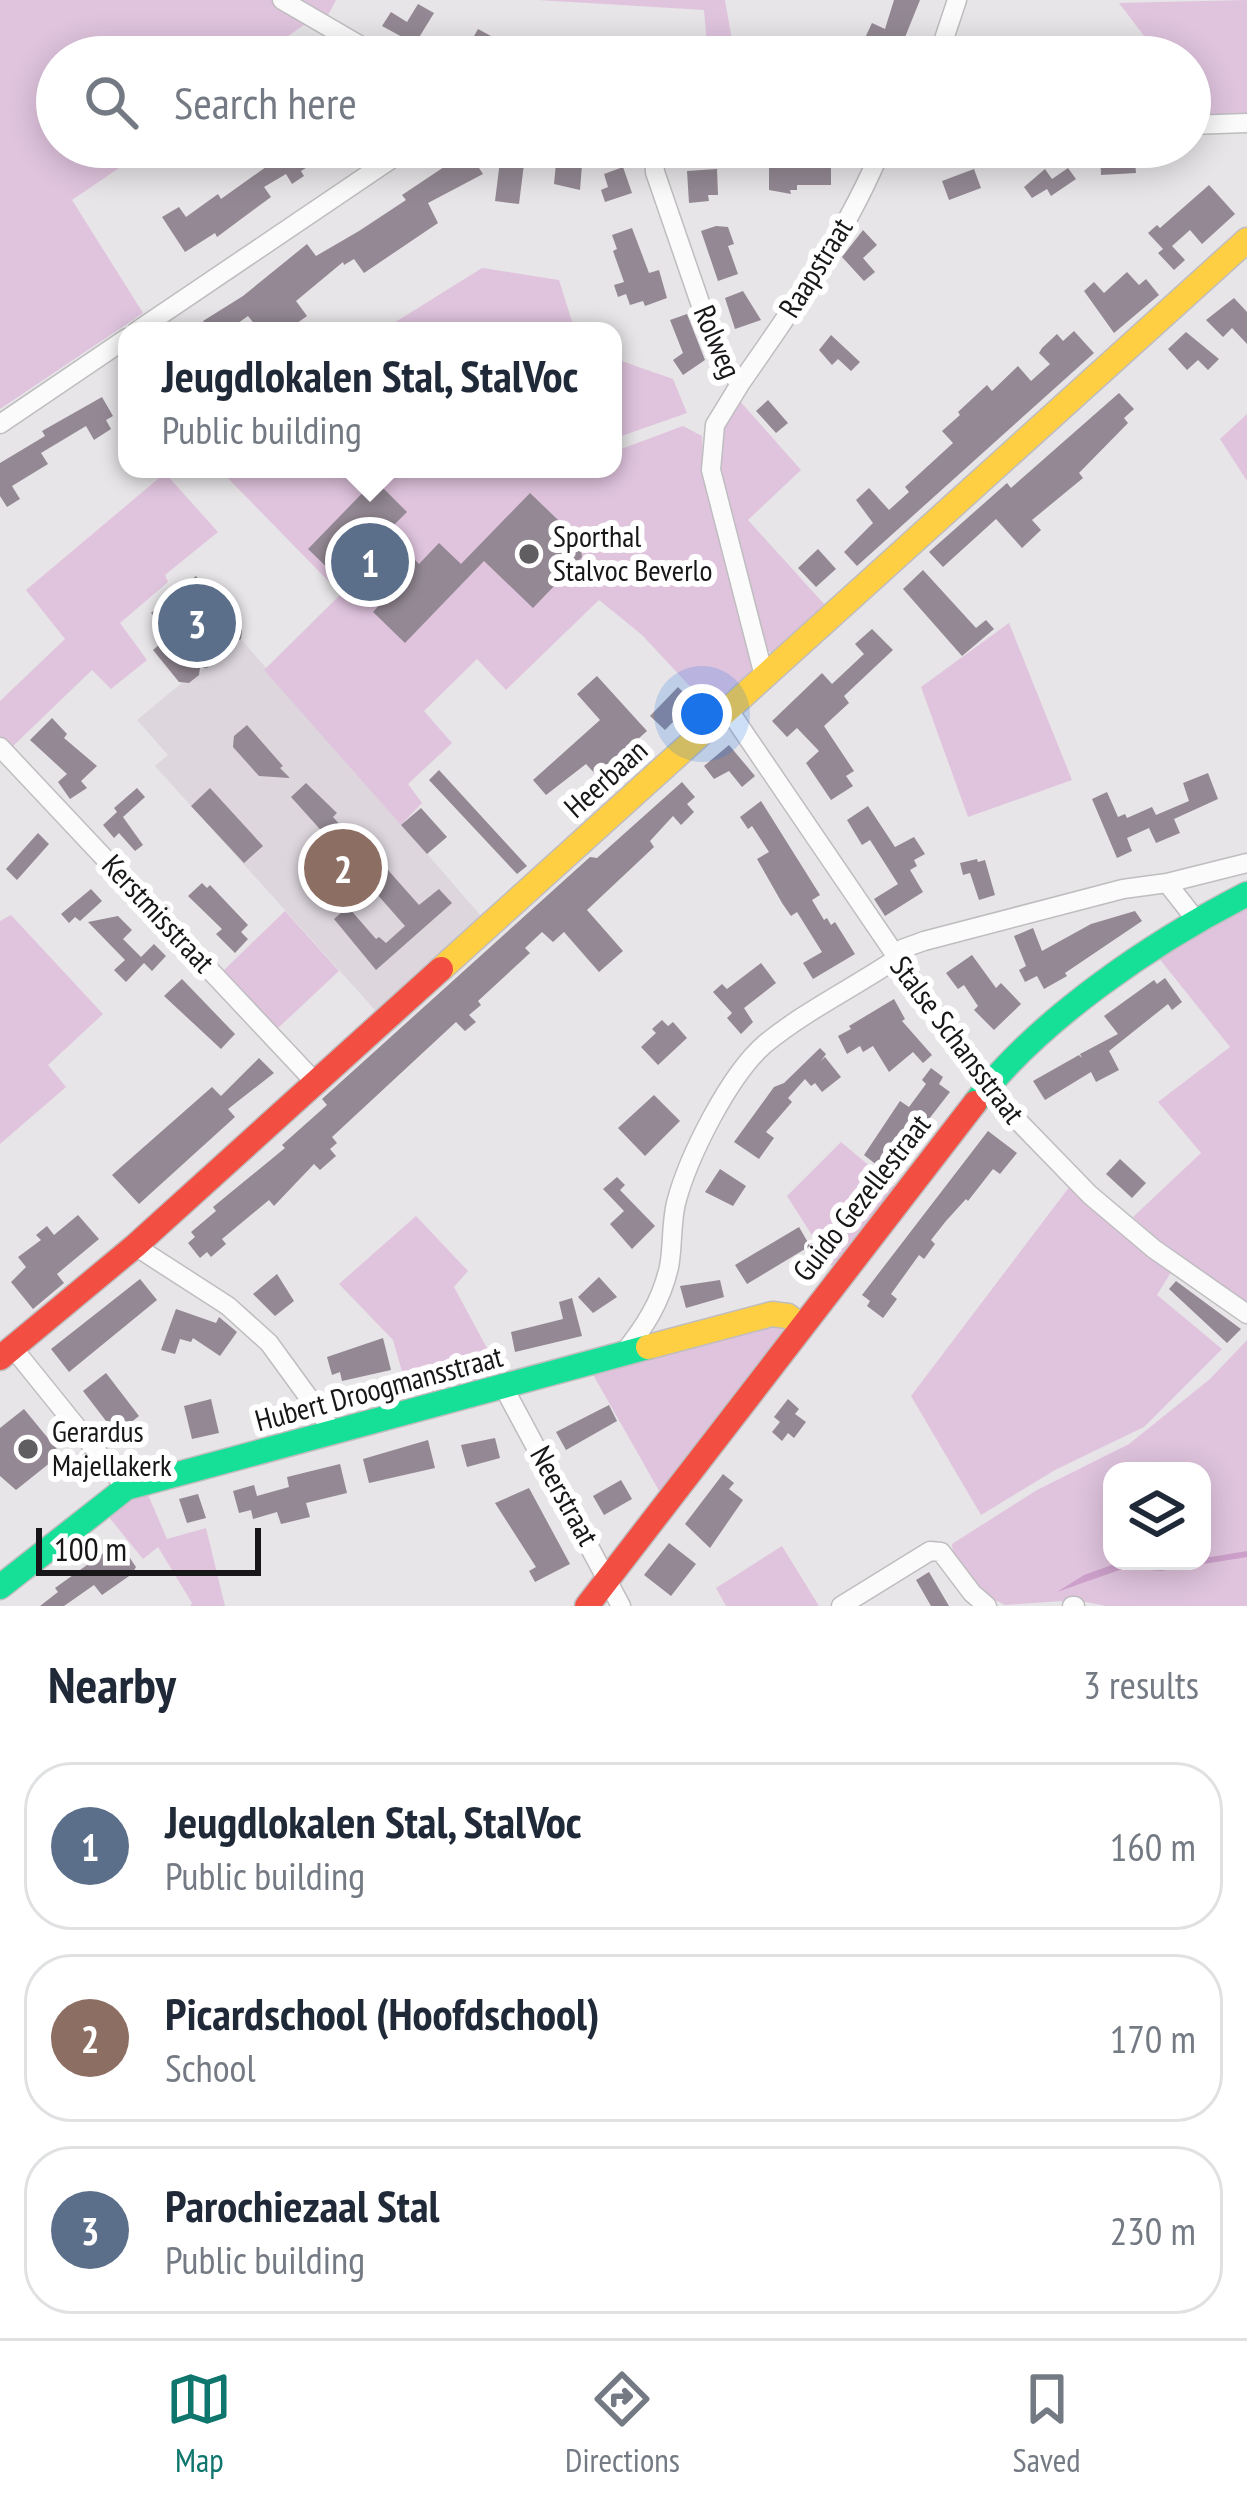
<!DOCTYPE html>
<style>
:root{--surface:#fff;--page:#f6f6f7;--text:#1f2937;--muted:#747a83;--line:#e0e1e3;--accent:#0f766e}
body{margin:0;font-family:"PT Sans Narrow",sans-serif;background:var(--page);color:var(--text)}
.controls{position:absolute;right:36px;bottom:36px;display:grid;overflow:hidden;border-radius:24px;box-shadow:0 6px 30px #0003}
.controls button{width:108px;height:108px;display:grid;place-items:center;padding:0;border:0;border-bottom:3px solid var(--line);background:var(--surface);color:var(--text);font:60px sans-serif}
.scale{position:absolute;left:36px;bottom:30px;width:225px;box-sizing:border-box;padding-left:12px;border:6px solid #181618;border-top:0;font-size:33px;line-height:42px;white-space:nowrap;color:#181618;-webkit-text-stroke:9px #fff;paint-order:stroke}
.you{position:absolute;left:702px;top:714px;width:42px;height:42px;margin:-30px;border:9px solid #fff;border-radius:50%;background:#1a73e8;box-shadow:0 0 0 18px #1a73e833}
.badge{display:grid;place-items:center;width:78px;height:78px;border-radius:50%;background:var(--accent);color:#fff;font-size:39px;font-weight:700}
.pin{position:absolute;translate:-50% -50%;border:6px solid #fff;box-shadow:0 3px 12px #0006}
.popup{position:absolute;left:118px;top:322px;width:504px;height:156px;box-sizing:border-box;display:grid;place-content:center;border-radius:24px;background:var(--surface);filter:drop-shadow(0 3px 9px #0005);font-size:39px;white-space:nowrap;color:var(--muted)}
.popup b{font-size:45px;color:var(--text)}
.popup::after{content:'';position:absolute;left:50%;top:100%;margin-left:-24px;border:24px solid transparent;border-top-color:var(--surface)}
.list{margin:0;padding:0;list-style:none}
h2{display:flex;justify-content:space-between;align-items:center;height:156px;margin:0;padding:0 48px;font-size:51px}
h2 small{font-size:39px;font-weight:400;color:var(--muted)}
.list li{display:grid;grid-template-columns:78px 1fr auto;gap:36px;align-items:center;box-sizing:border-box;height:168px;margin:0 24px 24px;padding:0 24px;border:3px solid var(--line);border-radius:48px}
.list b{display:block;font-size:45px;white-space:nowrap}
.list p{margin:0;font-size:39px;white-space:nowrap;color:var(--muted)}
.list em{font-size:39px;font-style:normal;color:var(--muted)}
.icon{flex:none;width:66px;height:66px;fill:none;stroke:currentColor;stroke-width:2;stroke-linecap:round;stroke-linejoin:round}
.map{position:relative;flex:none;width:1247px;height:1606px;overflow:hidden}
.search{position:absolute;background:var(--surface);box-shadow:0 6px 30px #0003;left:36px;right:36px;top:36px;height:132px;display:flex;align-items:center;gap:30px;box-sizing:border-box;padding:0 42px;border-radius:66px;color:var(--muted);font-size:45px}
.sheet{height:732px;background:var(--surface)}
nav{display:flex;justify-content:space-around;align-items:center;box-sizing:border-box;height:168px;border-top:3px solid var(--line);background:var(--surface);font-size:33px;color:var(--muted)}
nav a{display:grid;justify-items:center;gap:6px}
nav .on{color:var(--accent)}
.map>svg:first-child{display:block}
</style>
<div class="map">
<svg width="1247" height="1606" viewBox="0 0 1247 1606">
<rect width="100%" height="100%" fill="#e7e5e7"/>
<path fill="#ddd7dd" d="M241 639 481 916 376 1011 155 766 168 755 137 720 183 682 190 683 226 647H232Z"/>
<path fill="#e0c4de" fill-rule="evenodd" d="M0 0H336L327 17 311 20 258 57H57V147L147 149 72 200 143 313 0 409Z
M538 0H725L735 57H708L704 10Z
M1247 0V117L1207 119 1190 97V57H1160L1119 3Z
M482 268 559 280 575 331H381Z
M613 358 673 379 687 413 613 439Z
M738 399 801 470 748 520 825 605 772 653 766 650 720 476 721 437Z
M1247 414V481L1220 439Z
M683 426 702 436 703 470 752 659 751 672 711 709 642 635 599 600 506 690 477 659 424 711 452 743 408 784 422 803 401 825 264 670 341 594 219 469H555L557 473 613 469V452Z
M165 473 218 532 165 575 168 582 120 623 147 660 111 689 92 670 11 748 0 738V701L65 639 26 590Z
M1009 623 1072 780 968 817 921 687Z
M1247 900V1308L1176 1256 1133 1217 1201 1153 1158 1102 1230 1047 1154 952Z
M285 911 339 971 278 1028 223 971Z
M11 915 103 1014 48 1065 66 1087 0 1144V921Z
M841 1142 896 1188 834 1270 787 1196Z
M1070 1186 1117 1231 1173 1269 1157 1295 1222 1349 1144 1427 1055 1470 981 1515 911 1396Z
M416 1216 468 1271 454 1287 502 1376 411 1403 393 1340 339 1284Z
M775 1323 784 1331V1338L662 1496 591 1371Z
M1247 1340V1606H1106L1076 1600 1005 1605 985 1595 972 1582 953 1553 952 1544 1037 1490 1129 1444 1210 1379ZM1112 1471H1202V1561H1112Z
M146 1490 167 1539 206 1528 225 1606H190L192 1603 158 1547 143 1559 108 1516Z
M782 1546 819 1606H726L716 1588Z"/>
<path fill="#cca0ca" d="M1247 1551V1557L1161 1571 1125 1568 1057 1592 1084 1575 1123 1561 1162 1565Z"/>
<path fill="#938893" d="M894 0H920L897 57H875L879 47 864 40 872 23 885 29Z
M418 4 434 13 415 44 382 26 391 12 407 22Z
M478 29 502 42 493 57H462Z
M271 147H339L301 171 304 176 292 184 286 174 264 187 271 197 217 237 215 233 185 252 162 217 179 207 186 217 218 194 221 199 266 167 259 154Z
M468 151 483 174 428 203 438 223 364 273 354 259 344 265 343 262 296 301 307 316 286 331H260L248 316 227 331H211L203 321 243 296 307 244 316 256 359 231 406 200 402 195Z
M1128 151V162H1135L1136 173 1101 175 1100 152Z
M500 161 524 164 519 204 495 201Z
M556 163 582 165 580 190 554 184Z
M831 166V185H797V190H790L791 194 769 190V167Z
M623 167 632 193 605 202 601 190 608 187 604 174Z
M1068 168 1076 179 1051 196 1047 189 1032 198 1024 187 1045 169 1052 179Z
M717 169 718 195H708L709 201 689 203 687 171Z
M974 169 981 188 949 200 942 181Z
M1209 185 1235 214 1202 244 1190 230 1172 246 1185 260 1174 270 1158 253 1163 249 1148 233 1157 225 1160 228Z
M716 226 728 227 734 244 728 246 738 274 718 281 701 231Z
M632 228 649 273 659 270 667 298 645 306 643 301 630 305 626 294 618 297 614 285 624 282 613 251 617 249 612 235Z
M863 230 877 245 863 258 875 272 864 281 842 257Z
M1127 272 1139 285 1146 279 1159 295 1114 333 1084 291 1094 282 1104 293Z
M743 291 761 320 735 329 725 298Z
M1234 298 1247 312V344L1232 328 1223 337 1206 320Z
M687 314 705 360 683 375 673 360 683 353 670 320Z
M1074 331 1094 353 857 566 844 552 873 523 856 500 869 488 889 510 909 492 905 487 953 443 942 431 960 415 958 412 987 385 992 391 1018 366 1031 381 1050 364 1039 353 1042 348 1057 334 1063 341Z
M1186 332 1219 359 1208 370 1198 360 1187 370 1168 349Z
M831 335 860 362 851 371 838 359 832 365 819 350Z
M1119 393 1134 409 1124 418 1128 423 1079 473 1083 478 1032 520 1041 530 1022 548 996 519 943 567 929 552 1007 483 1011 488Z
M102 397 113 416 106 420 111 429 94 440 86 426 41 453 48 464 12 486 20 499 7 507 0 496V463L45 436 42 431Z
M768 400 788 423 776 433 756 411Z
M375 480 407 512 387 532 419 564 439 543 461 564 530 493 580 541 582 557 533 608 484 561 405 643 373 612 382 602 349 571 340 580 308 549Z
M818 549 836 569 816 587 798 568Z
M923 570 976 628 986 620 994 629 962 656 903 589Z
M196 576 242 630 241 639 217 654 207 668H200L199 675 189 683 179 682 153 650 170 636 151 613Z
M872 629 893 650 844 696 849 703 824 726 854 771 846 776 853 786 831 800 806 763 819 751 797 728 787 737 772 721 822 673 832 684 864 654 855 644Z
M597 676 647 731 597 776 586 764 546 795 533 780 600 720 577 694Z
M678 687 693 702 665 730 650 716Z
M52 718 67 734 64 738 97 766 81 781 87 788 70 799 58 782 67 774 30 740Z
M247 725 283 766 280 768 290 778 259 776 233 747 234 736Z
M729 745 755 776 742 787 729 771 714 779 704 766Z
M439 770 527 866 517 874 429 780Z
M1208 773 1218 799 1174 819 1180 833 1156 843 1149 828 1127 838 1132 851 1117 858 1092 799 1107 792 1118 817 1125 814 1127 818 1152 807 1156 815 1189 801 1183 783Z
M682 782 695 797 687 804 694 812 681 825 673 816 650 841 654 847 587 910 623 951 599 972 564 932 553 942 542 932 525 948 530 953 478 1001 481 1005 469 1015 476 1022 465 1031 456 1022 332 1137 337 1143 330 1149 336 1156 320 1170 314 1164 274 1206 269 1200 222 1239 226 1244 211 1257 207 1252 200 1258 188 1243 195 1237 191 1232 216 1211 213 1207 285 1148 282 1145 327 1105 322 1099 590 857 597 858Z
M306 783 337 813 333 817 368 856 372 852 419 905 439 889 452 903 376 970 334 919 348 907 376 939 379 937 386 943 405 926 354 868H346L335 856 336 847 291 797Z
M137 788 145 797 123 817 143 845 135 851 119 833 114 838 103 825 117 812 114 808Z
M210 788 263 846 244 863 191 806Z
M761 801 820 895 812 900 824 920 827 918 831 925 835 922 855 954 813 979 803 963 822 952 797 912 791 916 782 903 757 859 769 852 752 826 748 829 740 817Z
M868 806 895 847 914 837 925 854 914 860 917 866 910 870 923 892 885 916 874 899 898 884 870 840 862 845 847 820Z
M421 808 447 837 427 854 401 825Z
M38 833 49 844 17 880 6 869Z
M977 859 978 862 985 860 995 895 979 900 970 873 963 875 960 863Z
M202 883 207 888 210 885 248 925 241 932 248 939 235 953 216 934 222 929 188 896Z
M91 889 102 901 80 921 75 917 69 923 61 914Z
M1135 911 1142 921 1065 973 1067 976 1044 989 1037 976 1025 982 1019 970 1026 966 1014 936 1033 928 1042 951 1091 924Z
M118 916 132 930 123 939 141 957 154 944 166 956 152 971 144 963 126 982 114 970 125 960 88 922Z
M972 955 996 988 1001 983 1021 1004 994 1030 974 1010 978 1006 964 985 958 989 946 973Z
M761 963 776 983 744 1008 753 1022 741 1034 727 1018 732 1013 713 992 722 984 727 989Z
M1165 978 1182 1002 1172 1010 1168 1004 1109 1051 1119 1070 1096 1082 1091 1072 1045 1100 1033 1081 1079 1055 1082 1058 1080 1054 1118 1034 1104 1016 1154 980 1157 984Z
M182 979 235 1034 221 1049 164 996Z
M894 999 905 1019 902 1021 932 1055 923 1063 913 1052 889 1072 873 1046 863 1052 860 1046 847 1054 838 1036 851 1029 849 1026Z
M662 1020 668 1026 673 1022 687 1038 658 1065 641 1047 656 1033 652 1029Z
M820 1048 826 1054 821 1061 825 1057 841 1077 822 1092 815 1083 811 1086 805 1079 788 1098 792 1102 766 1132 774 1138 759 1159 734 1142 774 1087 784 1083Z
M259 1058 274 1073 228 1109 235 1117 139 1204 112 1175 212 1087 221 1096Z
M931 1068 943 1077 939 1084 950 1092 887 1173 864 1155 900 1101 909 1107 926 1084 922 1080Z
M654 1095 680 1121 645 1156 618 1128Z
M988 1131 1017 1153 1000 1174 993 1169 968 1201 966 1199 946 1221 931 1240 935 1244 924 1259 919 1255 891 1294 897 1299 883 1318 867 1306 870 1301 862 1295Z
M1120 1159 1146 1183 1132 1198 1106 1174Z
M720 1169 746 1186 733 1206 705 1192Z
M617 1177 625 1185 620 1190 655 1226 632 1249 610 1224 624 1211 603 1189Z
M78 1215 99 1239 57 1274 64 1283 33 1309 11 1282 26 1267 18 1257 41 1240 36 1235 47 1226 54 1235Z
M799 1227 810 1246 747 1284 735 1265Z
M277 1274 294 1301 275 1316 253 1294Z
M599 1277 617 1297 593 1313 578 1297Z
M140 1279 157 1300 69 1372 51 1349Z
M720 1280 724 1297 686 1308 680 1286Z
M1176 1281 1241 1329 1227 1343 1169 1289Z
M572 1298 582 1336 515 1352 511 1332 563 1319 559 1302Z
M176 1309 216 1323 219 1317 237 1332 220 1356 193 1338 191 1342 180 1339 175 1354 161 1350Z
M383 1338 391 1370 342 1381 340 1372 332 1375 327 1357Z
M106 1373 139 1416 116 1434 83 1391Z
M211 1399 219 1433 192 1439 184 1406Z
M788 1399 799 1409 795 1414 806 1422 794 1438 788 1433 782 1441 772 1432 780 1422 774 1417Z
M609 1405 617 1421 566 1450 556 1432Z
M24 1409 61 1454 16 1490 0 1476V1428Z
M495 1438 500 1458 467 1467 461 1445Z
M428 1440 435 1468 369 1483 363 1459Z
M340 1464 347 1493 306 1503 310 1517 281 1524 277 1512 253 1519 251 1510 239 1513 233 1491 254 1485 257 1496 289 1487 287 1477Z
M723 1474 734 1483 729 1489 743 1500 710 1548 685 1524Z
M621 1480 632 1499 604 1515 593 1496Z
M529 1488 570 1564 535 1582 529 1571 536 1567 495 1503Z
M198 1494 206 1518 187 1523 179 1499Z
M119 1542 136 1567 132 1574 102 1595 94 1585 64 1606H40L58 1592 55 1588Z
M669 1543 696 1564 671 1596 644 1575Z
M929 1572 949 1606H931L916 1580Z"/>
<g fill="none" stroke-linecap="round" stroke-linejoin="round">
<g stroke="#bfbdbf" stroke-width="21">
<path id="street" d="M282 0 380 57
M938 57 957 0
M1190 125 1247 123
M653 147 655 172 718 355 740 384 715 425 711 470 764 676
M137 331 409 147
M740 384C792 309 848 232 882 147
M0 424 127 338
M728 709 986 1088 1090 1195 1154 1249 1247 1314
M0 747 315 1082
M1167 883 1247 863
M135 1246 228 1306 269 1343 333 1431
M13 1348 126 1488
M622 1355C644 1328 661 1302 669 1267 673 1246 671 1224 676 1203 688 1157 729 1075 765 1044 805 1011 853 988 896 959L902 949 924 941 1123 889 1167 883 1196 920
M504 1388 621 1606
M841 1606 930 1551 941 1552 972 1593 987 1606
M1072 1606H1075"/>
</g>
<g stroke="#bfbdbf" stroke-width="27">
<path id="fast" d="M975 1103C1039 1019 1153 942 1247 894
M0 1587 126 1488 648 1347"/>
</g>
<g stroke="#bfbdbf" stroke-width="27">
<path id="slow" d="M441 969 1247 240
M648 1347 772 1314 788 1316 800 1325"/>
</g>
<g stroke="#bfbdbf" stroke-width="27">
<path id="jam" d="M0 1358 135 1246 441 969
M587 1606 975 1103"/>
</g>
<use href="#street" stroke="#fbfbfb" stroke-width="18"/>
<use href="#fast" stroke="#16e098" stroke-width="24"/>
<use href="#slow" stroke="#ffcf43" stroke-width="24"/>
<use href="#jam" stroke="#f24e42" stroke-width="24"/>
</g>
<g fill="#605e60" stroke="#fff" stroke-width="4.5">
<circle cx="529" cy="554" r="12"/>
<circle cx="28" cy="1449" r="12"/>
</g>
<g text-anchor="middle" stroke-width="12" stroke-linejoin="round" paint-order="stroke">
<g font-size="30" fill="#181618" stroke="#fff">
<text transform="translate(816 268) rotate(-58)" y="10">Raapstraat</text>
<text transform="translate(717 342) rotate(67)" y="10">Rolweg</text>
<text transform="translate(606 779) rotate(-42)" y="10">Heerbaan</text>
<text transform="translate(158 914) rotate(47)" y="10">Kerstmisstraat</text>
<text transform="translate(957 1040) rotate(53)" y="10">Stalse Schansstraat</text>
<text transform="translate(862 1198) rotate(-52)" y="10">Guido Gezellestraat</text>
<text transform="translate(379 1389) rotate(-15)" y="10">Hubert Droogmansstraat</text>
<text transform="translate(564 1496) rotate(61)" y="10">Neerstraat</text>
</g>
<g font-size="30" fill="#181618" stroke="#fff" text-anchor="start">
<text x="553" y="547">Sporthal<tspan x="553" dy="34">Stalvoc Beverlo</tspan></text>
<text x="52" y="1442">Gerardus<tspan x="52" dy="34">Majellakerk</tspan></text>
</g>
</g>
</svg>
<div class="controls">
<button><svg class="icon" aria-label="layers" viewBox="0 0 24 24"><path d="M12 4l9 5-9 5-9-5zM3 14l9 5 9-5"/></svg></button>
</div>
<div class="scale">100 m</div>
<div class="you"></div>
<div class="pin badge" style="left:370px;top:562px;background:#5c6f8a">1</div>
<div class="popup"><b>Jeugdlokalen Stal, StalVoc</b>Public building</div>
<div class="pin badge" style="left:343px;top:868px;background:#8d6e63">2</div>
<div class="pin badge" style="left:197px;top:623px;background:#5c6f8a">3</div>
<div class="search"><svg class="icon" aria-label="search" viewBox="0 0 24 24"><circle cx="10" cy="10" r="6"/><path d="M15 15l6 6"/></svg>Search here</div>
</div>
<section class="sheet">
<h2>Nearby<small>3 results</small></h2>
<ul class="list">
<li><span class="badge" style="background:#5c6f8a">1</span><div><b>Jeugdlokalen Stal, StalVoc</b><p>Public building</p></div><em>160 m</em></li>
<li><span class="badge" style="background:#8d6e63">2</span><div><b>Picardschool (Hoofdschool)</b><p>School</p></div><em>170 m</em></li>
<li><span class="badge" style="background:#5c6f8a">3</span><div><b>Parochiezaal Stal</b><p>Public building</p></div><em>230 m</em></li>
</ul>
</section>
<nav>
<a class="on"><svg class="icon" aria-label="map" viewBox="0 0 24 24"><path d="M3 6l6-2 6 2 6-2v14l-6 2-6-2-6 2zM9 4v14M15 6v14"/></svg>Map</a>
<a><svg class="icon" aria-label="directions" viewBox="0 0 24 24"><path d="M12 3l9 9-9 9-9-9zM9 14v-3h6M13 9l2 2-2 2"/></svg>Directions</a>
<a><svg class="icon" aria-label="saved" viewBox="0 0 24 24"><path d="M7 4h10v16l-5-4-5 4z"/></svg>Saved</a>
</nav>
